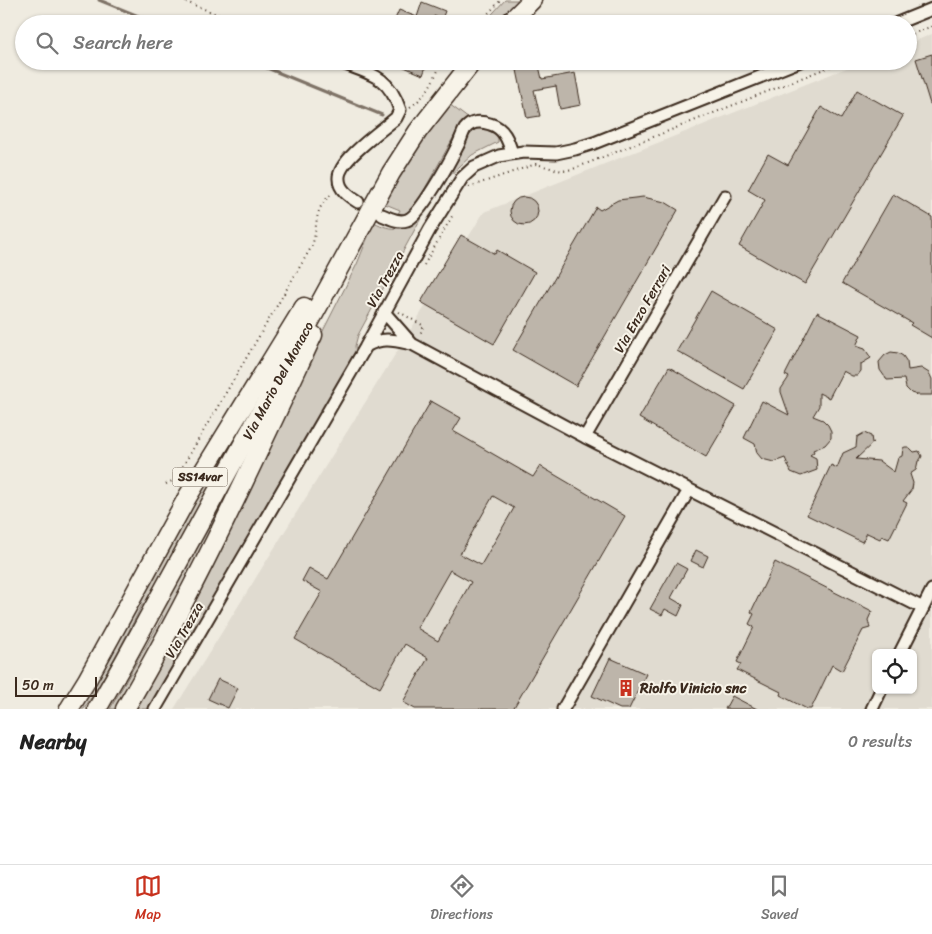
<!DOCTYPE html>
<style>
:root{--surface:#fff;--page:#f2f2f2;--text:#222;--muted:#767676;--line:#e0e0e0;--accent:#c8321e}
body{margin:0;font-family:Sriracha,sans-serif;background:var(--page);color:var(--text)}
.controls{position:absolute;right:15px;bottom:15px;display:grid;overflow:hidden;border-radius:8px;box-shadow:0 1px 4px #0004}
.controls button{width:45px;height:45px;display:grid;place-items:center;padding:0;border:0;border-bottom:1px solid var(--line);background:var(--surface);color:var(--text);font:25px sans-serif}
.scale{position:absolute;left:15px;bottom:12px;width:82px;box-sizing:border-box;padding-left:5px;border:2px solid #3b2a1e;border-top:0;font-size:14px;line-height:18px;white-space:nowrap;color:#3b2a1e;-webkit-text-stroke:4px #f7f3e8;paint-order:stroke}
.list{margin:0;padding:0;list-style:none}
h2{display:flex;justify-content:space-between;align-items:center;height:65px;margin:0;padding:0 20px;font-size:21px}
h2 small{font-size:16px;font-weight:400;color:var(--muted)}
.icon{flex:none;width:28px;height:28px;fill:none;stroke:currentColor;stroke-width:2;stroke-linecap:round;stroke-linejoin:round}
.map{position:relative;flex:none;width:932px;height:709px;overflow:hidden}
.search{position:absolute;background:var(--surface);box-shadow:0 1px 4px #0004;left:15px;right:15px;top:15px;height:55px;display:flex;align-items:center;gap:12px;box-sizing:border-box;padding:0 18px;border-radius:28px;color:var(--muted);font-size:19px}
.sheet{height:155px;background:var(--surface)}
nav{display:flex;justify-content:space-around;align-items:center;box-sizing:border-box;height:70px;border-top:1px solid var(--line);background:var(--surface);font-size:14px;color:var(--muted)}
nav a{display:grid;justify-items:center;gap:2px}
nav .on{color:var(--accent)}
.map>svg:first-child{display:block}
</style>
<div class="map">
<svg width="932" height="709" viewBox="0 0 932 709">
<rect width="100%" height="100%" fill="#efebe0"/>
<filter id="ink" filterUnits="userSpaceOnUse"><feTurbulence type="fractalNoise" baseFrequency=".02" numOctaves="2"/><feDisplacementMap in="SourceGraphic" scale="10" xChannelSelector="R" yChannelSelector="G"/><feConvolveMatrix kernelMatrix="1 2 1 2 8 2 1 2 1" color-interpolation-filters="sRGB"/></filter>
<g filter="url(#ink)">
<path fill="#e0dbd0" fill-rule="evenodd" d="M932 34V709H174L484 212 864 61H908V44ZM876 653H913V690H876Z"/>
<path fill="#d1cbc0" stroke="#867a6f" d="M505 0H520L494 24H483Z
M449 104 469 119 457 131 413 210 409 214 396 218 400 210 383 203 410 157Z
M478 127H489L498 135V142L472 155 447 178 467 138Z
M421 218 358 335 355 346 356 354 151 709H131L357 264 374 222C393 232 402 230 421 218Z
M261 390 146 606 142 605C124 641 106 675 84 709H75L169 538Z
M262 420 252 453 119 709H110L163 616 160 613Z"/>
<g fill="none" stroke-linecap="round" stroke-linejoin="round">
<path stroke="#7e7266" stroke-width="3" d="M99 0 158 24
M250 61 382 115"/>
</g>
<path fill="#bdb5aa" stroke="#3b2a1e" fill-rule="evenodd" d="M422 2 445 11 442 19 434 16 431 23 432 24H393L399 10 417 17Z
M932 54V104H930L916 59Z
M390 61H428L423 75Z
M539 66 542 79 575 73 581 105 560 109 556 86 534 90 540 116 527 118 517 70Z
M857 90 903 116 805 284 739 246 765 200 748 190 768 154 788 165 821 107 841 119Z
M893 194 932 217V338L910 325 912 323 842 283Z
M643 197 665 202 678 210 576 386 513 350 596 207 600 210 618 200Z
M510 211a14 14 0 1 1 28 0a14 14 0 1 1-28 0Z
M461 235 495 254 497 250 535 272 494 344 421 302Z
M711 291 778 330 744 389 677 351Z
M817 312 861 335 856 346 865 349 871 358 861 364V371L857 376H852L843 371 829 398 819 393V406L813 416 823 420 828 425 831 431V438L825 445 813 450 814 452 810 455 816 458 817 470 801 476 791 472 785 458 774 462 762 459 757 453 755 444 744 438 762 401 789 415 781 392V389L789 377 785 375Z
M891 352 898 353 903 356 907 362 908 370 921 368 929 373 932 379V395H917L911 393 906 388 904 379 887 380 880 370 879 362 885 355Z
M669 367 736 406 706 457 639 418Z
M431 401 461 418 453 431 533 477 540 466 625 516 513 709H415L403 702 428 658 405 644 380 688 295 639 322 592 302 581 309 568 328 579ZM493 496 514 508 481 565 460 554ZM450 570 471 582 438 641 417 628Z
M864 433 871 436 872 443 874 442 856 459 879 461 894 472 898 458 902 456 903 448 905 447H909L914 452 919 451 922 456 920 460 918 461 916 470 910 474 913 483 912 489 903 501 907 503 889 539 882 536 880 539 867 533 862 542 807 515 831 465 837 468 843 453 856 447 857 437Z
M696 550 708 556 703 567 691 561Z
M775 562 872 611 868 620 870 628 863 630 842 671 832 665 811 709H807L780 695 781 692 737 670 741 664 737 662 754 627 749 624 754 614 751 612Z
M676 563 687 569 671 598 683 605 678 616 665 609 662 615 650 609Z
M610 658 646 674 629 709H620L592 696Z
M218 679 238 688 228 708 208 699Z
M732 696 757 709H725Z"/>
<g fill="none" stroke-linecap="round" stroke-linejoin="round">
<g stroke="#3b2a1e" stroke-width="15">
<path id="minor" d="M895 24 932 9
M345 64C375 75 389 78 400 110L396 118C382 130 337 161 339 179 339 190 350 197 358 202
M382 215C390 218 398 223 407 220 420 216 450 161 457 147 460 142 462 134 465 129 471 121 481 121 490 124 504 128 508 140 512 153
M384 312 412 344
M366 346C383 337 393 340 412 344L585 437 923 608
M585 437 725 196
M900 653 932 590
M155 709 365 348 430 229 462 178 474 167 499 156 523 152 556 153 575 149 594 143 800 61
M563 709 689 490
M872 709 881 690"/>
</g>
<g stroke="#3b2a1e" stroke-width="21">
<g id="trunk">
<path d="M508 24 532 0"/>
<path d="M69 709 87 680 188 496 304 307"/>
<path id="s1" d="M97 709 124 662 391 173 418 131 473 61"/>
<path d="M125 709C196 588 254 461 313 335"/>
</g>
</g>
<path stroke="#3b2a1e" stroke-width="2" stroke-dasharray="1 4" stroke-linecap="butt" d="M181 0 242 24
M478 24 501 0
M908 36 932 26
M410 107C431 93 431 80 444 61
M469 187 536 164 562 171 573 169 844 61
M424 265 454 213
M399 312 424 326 419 336
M166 484 172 481 180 471 312 246C319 224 312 209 333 193"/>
<use href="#minor" stroke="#f7f3e8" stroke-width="11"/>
<use href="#trunk" stroke="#f7f3e8" stroke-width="18"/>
</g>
</g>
<defs>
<g id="building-bare" transform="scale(1.35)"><path d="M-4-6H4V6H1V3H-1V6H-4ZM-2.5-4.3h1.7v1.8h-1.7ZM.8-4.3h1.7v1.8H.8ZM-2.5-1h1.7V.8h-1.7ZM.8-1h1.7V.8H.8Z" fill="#c8321e" stroke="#f7f3e8" stroke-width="2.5" paint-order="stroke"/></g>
</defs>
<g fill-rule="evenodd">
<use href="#building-bare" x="626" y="688"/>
</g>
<g text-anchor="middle" stroke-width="4" stroke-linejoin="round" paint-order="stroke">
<rect fill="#f7f3e8" stroke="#73665b" stroke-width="1" x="172.5" y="467.5" width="55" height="19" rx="4"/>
<g font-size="12" font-weight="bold" fill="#3b2a1e">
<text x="200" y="481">SS14var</text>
</g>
<g font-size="14" fill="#3b2a1e" stroke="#f7f3e8">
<text transform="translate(385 279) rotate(-61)" y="5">Via Trezza</text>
<text transform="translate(642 309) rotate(-60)" y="5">Via Enzo Ferrari</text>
<text dy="5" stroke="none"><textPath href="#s1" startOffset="375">Via Mario Del Monaco</textPath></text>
<text transform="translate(184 630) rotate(-60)" y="5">Via Trezza</text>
</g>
<g font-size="14" font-weight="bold" fill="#3b2a1e" stroke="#f7f3e8" text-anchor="start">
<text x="640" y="693">Riolfo Vinicio snc</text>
</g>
</g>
</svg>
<div class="controls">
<button><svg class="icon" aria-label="locate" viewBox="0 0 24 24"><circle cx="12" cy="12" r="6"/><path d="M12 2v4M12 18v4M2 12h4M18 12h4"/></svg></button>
</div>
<div class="scale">50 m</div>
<div class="search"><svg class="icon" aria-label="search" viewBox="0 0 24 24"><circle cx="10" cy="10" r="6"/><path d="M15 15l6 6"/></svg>Search here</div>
</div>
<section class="sheet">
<h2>Nearby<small>0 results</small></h2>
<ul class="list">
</ul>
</section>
<nav>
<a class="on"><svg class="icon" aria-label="map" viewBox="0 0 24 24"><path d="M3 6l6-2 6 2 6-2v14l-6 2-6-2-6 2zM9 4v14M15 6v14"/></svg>Map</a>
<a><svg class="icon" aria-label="directions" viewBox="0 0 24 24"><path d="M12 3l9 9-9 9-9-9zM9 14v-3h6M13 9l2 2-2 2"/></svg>Directions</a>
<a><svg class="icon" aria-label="saved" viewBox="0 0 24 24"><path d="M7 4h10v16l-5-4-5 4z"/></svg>Saved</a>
</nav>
